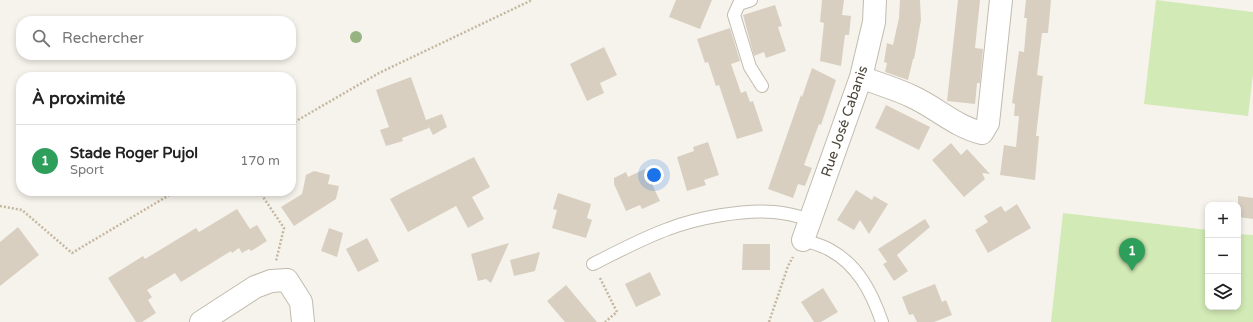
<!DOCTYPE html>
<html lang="fr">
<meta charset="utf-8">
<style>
:root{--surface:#fff;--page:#f6f6f6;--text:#222;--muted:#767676;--line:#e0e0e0;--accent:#2563eb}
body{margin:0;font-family:"Varela Round",sans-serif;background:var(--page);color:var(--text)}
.controls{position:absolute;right:12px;bottom:12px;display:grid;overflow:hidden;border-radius:8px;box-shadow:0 2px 6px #0003}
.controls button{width:36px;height:36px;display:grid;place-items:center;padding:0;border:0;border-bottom:1px solid var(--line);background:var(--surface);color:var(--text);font:20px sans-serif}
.you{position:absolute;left:654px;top:175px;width:14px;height:14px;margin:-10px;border:3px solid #fff;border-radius:50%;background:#1a73e8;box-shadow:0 0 0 6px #1a73e833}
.badge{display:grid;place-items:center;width:26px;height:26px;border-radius:50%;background:var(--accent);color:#fff;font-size:13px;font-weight:700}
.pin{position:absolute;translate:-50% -33px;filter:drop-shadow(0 1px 2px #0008)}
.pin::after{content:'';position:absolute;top:21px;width:14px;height:12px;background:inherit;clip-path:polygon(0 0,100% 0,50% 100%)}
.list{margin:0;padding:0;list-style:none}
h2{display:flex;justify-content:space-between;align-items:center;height:52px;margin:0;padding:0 16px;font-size:17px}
h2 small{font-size:13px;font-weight:400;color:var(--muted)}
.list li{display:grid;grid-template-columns:26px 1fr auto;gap:12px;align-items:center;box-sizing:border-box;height:72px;padding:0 16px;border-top:1px solid var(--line)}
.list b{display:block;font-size:15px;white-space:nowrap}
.list p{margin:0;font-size:13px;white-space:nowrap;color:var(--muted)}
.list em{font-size:13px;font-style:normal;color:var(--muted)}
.icon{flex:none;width:22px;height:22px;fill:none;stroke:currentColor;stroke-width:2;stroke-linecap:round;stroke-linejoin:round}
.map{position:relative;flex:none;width:1253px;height:322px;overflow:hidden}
.search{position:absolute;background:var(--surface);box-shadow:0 2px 6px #0003;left:16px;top:16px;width:280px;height:44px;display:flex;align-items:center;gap:10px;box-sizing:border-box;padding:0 14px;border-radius:16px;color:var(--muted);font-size:15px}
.panel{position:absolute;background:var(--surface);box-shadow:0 2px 6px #0003;left:16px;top:72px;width:280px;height:124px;border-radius:16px}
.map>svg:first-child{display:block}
</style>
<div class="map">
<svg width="1253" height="322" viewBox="0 0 1253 322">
<rect width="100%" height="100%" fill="#f6f3ec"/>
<path fill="#d2eab5" d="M1156 0 1253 12V74L1248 116 1144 104Z
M1063 213 1208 230V307H1238V234L1253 235V322H1051Z"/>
<path fill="#d8cfc1" d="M676 0H712L700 29 669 17Z
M822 0H844L842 15 851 16 849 35H845L841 66 820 61 824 23 820 22Z
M900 0H920L921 20 914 59H913L908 80 885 72 887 63 884 62 887 43 893 45 899 18Z
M958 0H980L975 48 983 49 980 83H977L975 104 947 101Z
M1026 0H1051L1048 33H1042L1037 75 1043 76 1036 136H1039L1035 180 1000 175 1004 145 1016 147 1019 116H1014L1015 104 1012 103 1019 51 1024 52 1027 18H1024Z
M775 5 782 26 778 27 786 51 766 58 764 52 754 56 743 15Z
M730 28 740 61 731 64 741 93 746 91 750 102 753 101 763 131 737 139 719 85 716 86 708 62 705 63 697 39Z
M604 47 617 75 600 83 604 93 587 101 570 64Z
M812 68 836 80 821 125 819 124 804 165 812 168 805 186 798 184 793 198 768 189 801 95 802 97Z
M411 77 426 120 442 114 447 127 433 135 428 125 429 128 402 138 403 141 386 146 380 130 389 127 376 90Z
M886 105 930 127 919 150 875 128Z
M708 142 719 175 704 180 706 185 687 191 677 157 694 151 693 147Z
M951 143 961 155 967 149 990 174 982 173 985 179 964 197 932 160Z
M474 157 490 187 472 197 484 219 468 228 456 206 408 232 390 199 403 192Z
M645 169 660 201 642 209 640 205 626 211 614 184V178L626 172 628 177Z
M314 171 330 175 328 184 339 186 336 199 294 226 281 207 302 194 306 175Z
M856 190 872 200 874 196 888 204 869 234 860 220 854 230 837 220Z
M558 193 591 204 587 218 592 220 586 238 552 228 557 210 553 209Z
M1238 196 1253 198V219L1238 217Z
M1017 204 1031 228 988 253 975 230 988 222 984 216 1001 206 1005 212Z
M237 209 250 229 257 225 267 241 251 251 249 249 242 253 239 248 232 253 231 251 181 282 175 273 147 290 152 297 148 300 156 313 142 322H136L108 278 143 256 145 259 196 228 199 232Z
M925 219 930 227 897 255 908 271 894 281 883 264 887 262 878 249Z
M18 227 39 255 0 286V242Z
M329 228 343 233 337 257 321 251Z
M367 238 379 261 358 272 346 249Z
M509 243 491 283 486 279 478 281 471 254Z
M743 244H770V270H742Z
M540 252 535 271 514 276 510 260Z
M650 272 661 295 636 307 625 284Z
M935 284 942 302 946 300 952 315 934 322H917L913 314 909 315 902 297Z
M566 285 597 322H565L547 301Z
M823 288 838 312 821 322H814L801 302Z"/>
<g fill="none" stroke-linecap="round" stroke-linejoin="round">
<g stroke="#c2bbae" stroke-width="14">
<path id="lane" d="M751 0 739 4 734 15 750 67 762 86
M803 240C812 243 822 245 830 250 858 265 872 293 882 322
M593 264C617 252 643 238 668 229 696 218 744 209 774 212 786 213 798 216 810 220"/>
</g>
<g stroke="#c2bbae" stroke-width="24">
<path id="street" d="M861 77C878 84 897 89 913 97 937 108 956 127 982 133L988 123 1001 0
M803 240 861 77 874 22 875 0
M201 322 255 287 271 281 287 280 301 302 303 322"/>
</g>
<path stroke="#c4b79f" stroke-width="2.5" stroke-dasharray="2 2" stroke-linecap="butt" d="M291 124 379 73 532 0
M259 191 284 228 276 261
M0 206 22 210 72 253 176 191
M600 278 617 312 605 322
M769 322 788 266 793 257"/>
<use href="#lane" stroke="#fff" stroke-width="12"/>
<use href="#street" stroke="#fff" stroke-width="22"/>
</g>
<circle fill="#97b381" cx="356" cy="37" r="6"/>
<g text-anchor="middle" stroke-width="3" stroke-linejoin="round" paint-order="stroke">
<g font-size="14" fill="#4b4439" stroke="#fff">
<text transform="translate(844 121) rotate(-71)" y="5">Rue José Cabanis</text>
</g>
</g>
</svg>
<div class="controls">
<button>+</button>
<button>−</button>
<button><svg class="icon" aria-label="layers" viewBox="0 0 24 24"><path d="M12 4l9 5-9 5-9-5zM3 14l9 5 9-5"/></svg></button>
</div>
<div class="you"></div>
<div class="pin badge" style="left:1132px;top:271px;background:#2e9e5b">1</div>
<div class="search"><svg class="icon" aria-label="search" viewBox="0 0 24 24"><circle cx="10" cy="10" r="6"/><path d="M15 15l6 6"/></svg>Rechercher</div>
<section class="panel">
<h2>À proximité<small></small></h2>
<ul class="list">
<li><span class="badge" style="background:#2e9e5b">1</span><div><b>Stade Roger Pujol</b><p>Sport</p></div><em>170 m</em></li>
</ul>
</section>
</div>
